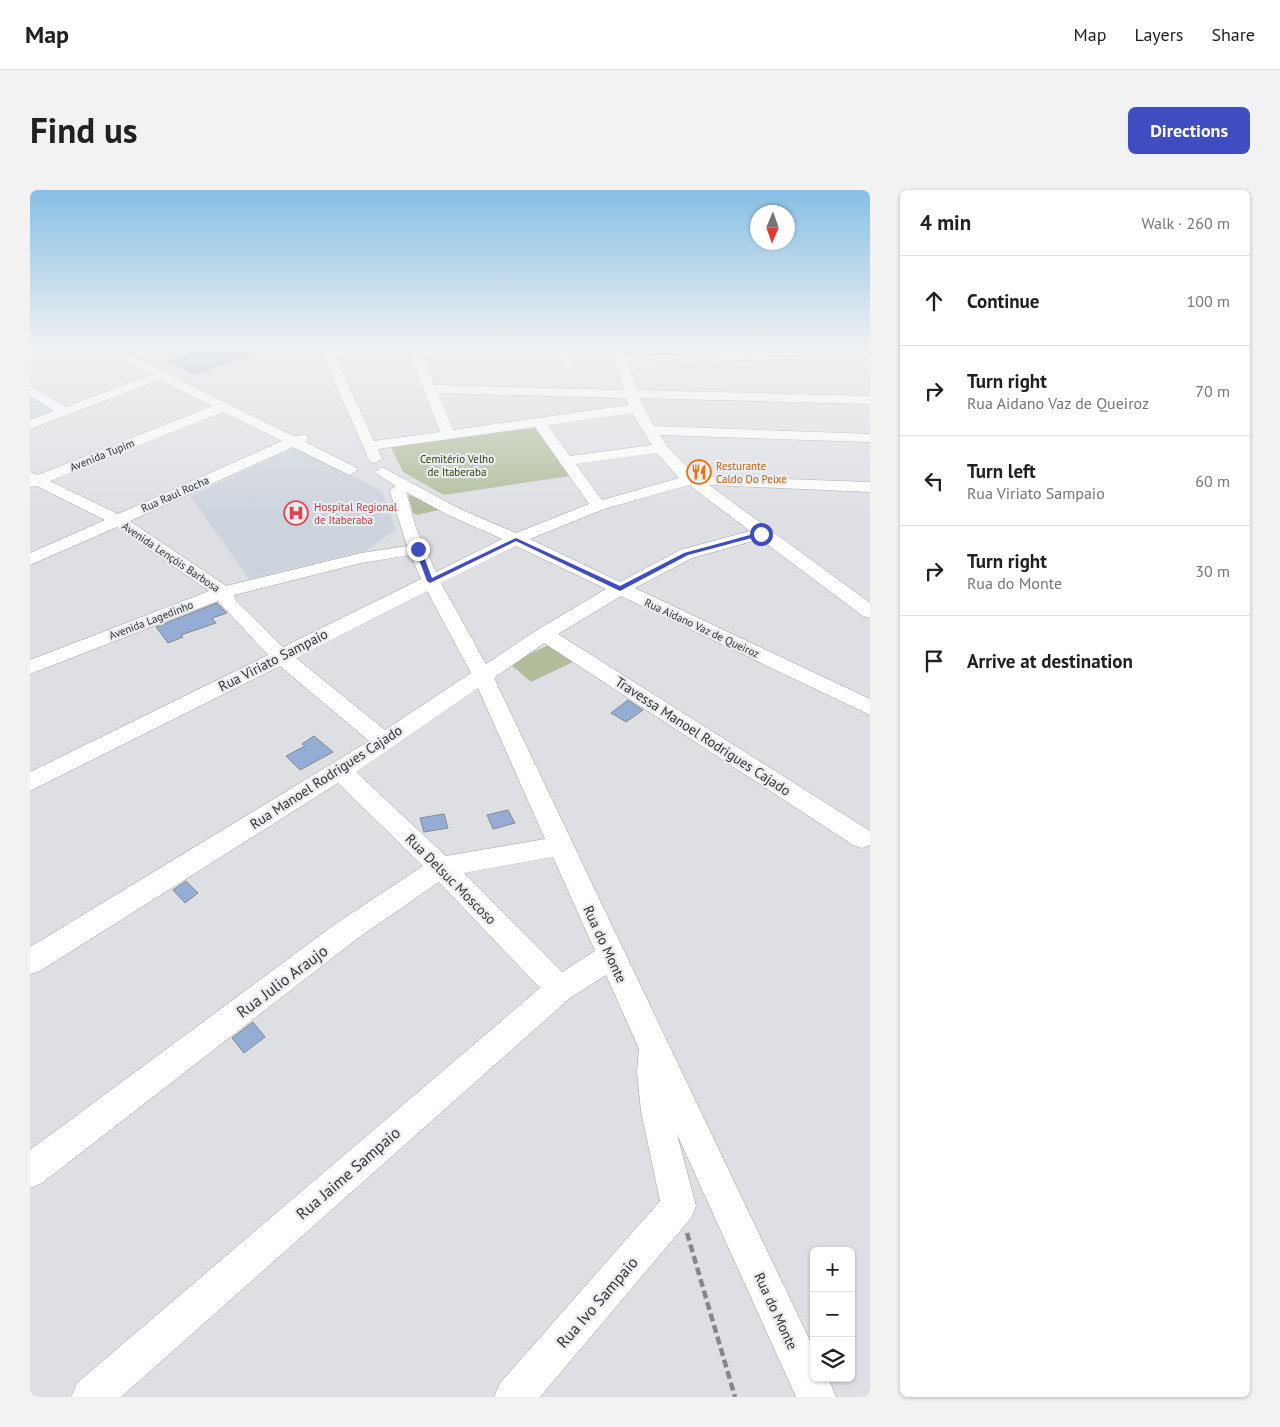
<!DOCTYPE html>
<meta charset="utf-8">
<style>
:root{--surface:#fff;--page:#f2f2f2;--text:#202124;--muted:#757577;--line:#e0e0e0;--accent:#3f4dc1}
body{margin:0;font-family:"PT Sans",sans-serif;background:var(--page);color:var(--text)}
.controls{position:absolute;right:15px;bottom:15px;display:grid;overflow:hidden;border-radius:8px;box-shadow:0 1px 4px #0004}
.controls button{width:45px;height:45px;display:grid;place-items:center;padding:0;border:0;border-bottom:1px solid var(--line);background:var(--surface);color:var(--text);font:25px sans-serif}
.compass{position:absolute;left:720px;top:15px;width:45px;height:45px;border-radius:50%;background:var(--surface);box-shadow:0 1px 4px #0004;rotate:182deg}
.stop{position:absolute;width:15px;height:15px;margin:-11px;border:4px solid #3f4dc1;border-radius:50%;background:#fff}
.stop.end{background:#3f4dc1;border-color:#fff;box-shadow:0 1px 5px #0008}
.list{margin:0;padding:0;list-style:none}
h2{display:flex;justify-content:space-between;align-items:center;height:65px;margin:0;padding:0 20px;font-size:21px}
h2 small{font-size:16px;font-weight:400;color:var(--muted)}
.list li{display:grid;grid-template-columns:32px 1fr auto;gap:15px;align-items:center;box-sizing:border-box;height:90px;padding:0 20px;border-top:1px solid var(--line)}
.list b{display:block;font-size:19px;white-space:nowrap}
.list p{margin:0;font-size:16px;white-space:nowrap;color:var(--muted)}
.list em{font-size:16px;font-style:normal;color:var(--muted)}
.icon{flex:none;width:28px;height:28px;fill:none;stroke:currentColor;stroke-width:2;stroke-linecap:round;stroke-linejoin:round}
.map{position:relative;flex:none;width:840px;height:1207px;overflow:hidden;border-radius:8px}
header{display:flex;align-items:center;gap:30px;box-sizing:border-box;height:70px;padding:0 25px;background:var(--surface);border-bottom:1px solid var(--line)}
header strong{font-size:24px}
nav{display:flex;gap:28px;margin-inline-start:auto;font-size:18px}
.intro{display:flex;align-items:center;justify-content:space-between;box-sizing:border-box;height:120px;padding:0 30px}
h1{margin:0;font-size:35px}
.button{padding:12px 22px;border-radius:8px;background:var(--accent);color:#fff;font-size:18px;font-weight:700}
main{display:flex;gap:30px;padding:0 30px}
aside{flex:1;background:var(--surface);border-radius:8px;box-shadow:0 1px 4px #0004}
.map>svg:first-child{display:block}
</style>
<header>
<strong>Map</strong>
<nav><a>Map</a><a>Layers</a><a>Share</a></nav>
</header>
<div class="intro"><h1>Find us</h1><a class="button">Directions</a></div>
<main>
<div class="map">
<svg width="840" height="1207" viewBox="0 0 840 1207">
<rect width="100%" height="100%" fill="#dddfe3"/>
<path fill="#cdd3dd" d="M0 206 28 222 0 232Z
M266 257 352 301 366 340 335 361 219 389 160 306Z"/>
<path fill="#b1bd9b" d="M505 238 540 286 414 305 373 282 361 257Z
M378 305 414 317 413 319 387 325 383 323Z
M521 454 543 472 501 492 479 473Z"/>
<path fill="#93add4" stroke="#87898c" d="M182 157H202L221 165 164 184 137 171Z
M187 413 197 423 182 428 186 433 151 445 153 447 138 453 126 437Z
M598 510 613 520 596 532 581 523Z
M284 546 303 562 270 580 256 566 275 556 272 554Z
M478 620 485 633 463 639 457 625Z
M414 624 418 638 394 642 390 628Z
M156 691 168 703 155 713 143 700Z
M223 832 235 847 214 863 202 848Z"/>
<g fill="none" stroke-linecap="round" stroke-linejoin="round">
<g stroke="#9ea1a4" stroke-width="1">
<path id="minor" d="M68 157H83L263 246 276 245 278 248 275 252 325 277 328 280 320 285 315 283 263 257 100 331 196 396 331 363 377 356 361 305 360 300 366 296 344 282 352 277 430 319 486 343 559 314 505 237 348 259 352 269 345 273 340 272 289 157H301L344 251 410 242 377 157H389L405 195 594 200 580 157H592L595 166 840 159V167L598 173 607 200 840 206V214L609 208 624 236 840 244V252L630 245 637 256 666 286 840 292V302L679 295 840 413V428L833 426 730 349 662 368 605 398 840 509V525L591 406 528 444 840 641V655L832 658 823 655 514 453 464 488 784 1159V1188H798L806 1207H766L647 944 666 1016 661 1028 510 1207H464L470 1193 630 1011 611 921 607 882 609 859 576 785 540 808 91 1207H41L47 1193 510 798 409 692 328 748 12 993 0 998V960L308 732 393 676 308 593 10 781 0 784V757L339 551 250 476 0 601V582L238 465 188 411 0 484V470L179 401 87 337 0 375V363L75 330 7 296 0 297V282L8 285 182 216 130 190 0 239V230L24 221 0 206V196L36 217 120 185ZM408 203 596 208 598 215 423 240ZM193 222 252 251 88 324 20 291ZM602 223 622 255 540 266 518 235ZM627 263 649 288 572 310 546 274ZM659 295 720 341 650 360 590 392 500 349 574 319ZM376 302 418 325 472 349 406 382 386 338ZM486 356 576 399 507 440 456 474 411 393ZM381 365 391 389 253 457 206 411 204 405 331 373ZM397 401 441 483 355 540 266 468ZM448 498 515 649 416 666 326 582ZM523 667 565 761 532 782 434 683Z
M526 157H538L543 173 541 176H533Z"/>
</g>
<path stroke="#86878a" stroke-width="4.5" stroke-dasharray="8 4" stroke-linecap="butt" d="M657 1043 705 1207"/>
<use href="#minor" fill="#fff" fill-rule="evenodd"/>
</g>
<linearGradient id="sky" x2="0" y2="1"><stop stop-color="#87bfe5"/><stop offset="0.48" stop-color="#f0f1f2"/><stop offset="1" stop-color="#f0f1f2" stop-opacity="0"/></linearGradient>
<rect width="840" height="326" fill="url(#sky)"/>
<path fill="#3f4dc1" d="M731 342 733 345 658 365 590 401 486 351 400 393 397 391 385 359 388 357 391 359 402 388 486 348 590 396 654 363Z"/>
<defs>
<g id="restaurant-ring" transform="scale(1.25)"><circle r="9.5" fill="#eaedf0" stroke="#e8710a" stroke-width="1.5"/><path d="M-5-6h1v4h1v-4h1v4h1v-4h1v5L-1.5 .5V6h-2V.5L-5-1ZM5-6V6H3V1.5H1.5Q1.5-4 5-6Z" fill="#e8710a"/></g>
<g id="hospital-ring" transform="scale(1.25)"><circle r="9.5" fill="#eaedf0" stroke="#e0444e" stroke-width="1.5"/><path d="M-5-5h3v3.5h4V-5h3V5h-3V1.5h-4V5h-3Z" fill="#e0444e"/></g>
</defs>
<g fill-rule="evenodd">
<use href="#restaurant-ring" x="669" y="282"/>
<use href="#hospital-ring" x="266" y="323"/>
</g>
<g text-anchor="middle" stroke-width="4.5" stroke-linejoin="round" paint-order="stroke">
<g font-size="11" fill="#333335" stroke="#eaedf0">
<text transform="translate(72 265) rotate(-22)" y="4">Avenida Tupim</text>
<text transform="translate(145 304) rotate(-24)" y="4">Rua Raul Rocha</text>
<text transform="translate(141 367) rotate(34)" y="4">Avenida Lençóis Barbosa</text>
<text transform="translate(121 430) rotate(-21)" y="4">Avenida Lagedinho</text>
<text transform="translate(672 438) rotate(25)" y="4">Rua Aidano Vaz de Queiroz</text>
</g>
<g font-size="11" fill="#323f0b" stroke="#eaedf0">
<text x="427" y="273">Cemitério Velho<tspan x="427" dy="13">de Itaberaba</tspan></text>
</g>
<g font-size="11" fill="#c56008" stroke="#eaedf0" text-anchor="start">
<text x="686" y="280">Resturante<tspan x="686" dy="13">Caldo Do Peixe</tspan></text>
</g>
<g font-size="11" fill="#be3a42" stroke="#eaedf0" text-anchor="start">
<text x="284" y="321">Hospital Regional<tspan x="284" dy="13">de Itaberaba</tspan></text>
</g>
<g font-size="14" fill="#333335" stroke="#eaedf0">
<text transform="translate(243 470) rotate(-27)" y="5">Rua Viriato Sampaio</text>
<text transform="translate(673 546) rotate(33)" y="5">Travessa Manoel Rodrigues Cajado</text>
<text transform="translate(296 587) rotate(-33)" y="5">Rua Manoel Rodrigues Cajado</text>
<text transform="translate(421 689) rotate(45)" y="5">Rua Delsuc Moscoso</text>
<text transform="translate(575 754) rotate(65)" y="5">Rua do Monte</text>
<text transform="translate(746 1121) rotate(65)" y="5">Rua do Monte</text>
</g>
<g font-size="16" fill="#333335" stroke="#eaedf0">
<text transform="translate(252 791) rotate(-37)" y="6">Rua Julio Araujo</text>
<text transform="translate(318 983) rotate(-41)" y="6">Rua Jaime Sampaio</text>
<text transform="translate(567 1112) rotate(-49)" y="6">Rua Ivo Sampaio</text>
</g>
</g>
</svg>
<div class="controls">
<button>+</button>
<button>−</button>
<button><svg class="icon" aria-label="layers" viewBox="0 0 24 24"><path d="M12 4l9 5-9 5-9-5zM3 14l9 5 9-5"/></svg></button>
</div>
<svg class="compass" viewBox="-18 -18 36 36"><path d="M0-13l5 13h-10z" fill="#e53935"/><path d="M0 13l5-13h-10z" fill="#757577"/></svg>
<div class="stop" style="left:731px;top:344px"></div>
<div class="stop end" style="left:388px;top:359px"></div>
</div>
<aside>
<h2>4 min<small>Walk · 260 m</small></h2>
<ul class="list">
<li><svg class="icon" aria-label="ahead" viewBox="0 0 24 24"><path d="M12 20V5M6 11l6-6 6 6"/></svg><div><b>Continue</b></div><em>100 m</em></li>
<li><svg class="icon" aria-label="right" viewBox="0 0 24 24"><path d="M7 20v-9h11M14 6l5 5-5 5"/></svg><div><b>Turn right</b><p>Rua Aidano Vaz de Queiroz</p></div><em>70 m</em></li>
<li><svg class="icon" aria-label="left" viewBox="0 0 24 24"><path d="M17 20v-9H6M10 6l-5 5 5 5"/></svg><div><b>Turn left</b><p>Rua Viriato Sampaio</p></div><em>60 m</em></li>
<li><svg class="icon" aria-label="right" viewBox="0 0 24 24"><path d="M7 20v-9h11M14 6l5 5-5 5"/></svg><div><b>Turn right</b><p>Rua do Monte</p></div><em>30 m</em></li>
<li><svg class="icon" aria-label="arrive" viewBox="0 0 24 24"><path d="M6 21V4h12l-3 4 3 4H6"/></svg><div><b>Arrive at destination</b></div></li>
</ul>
</aside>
</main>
